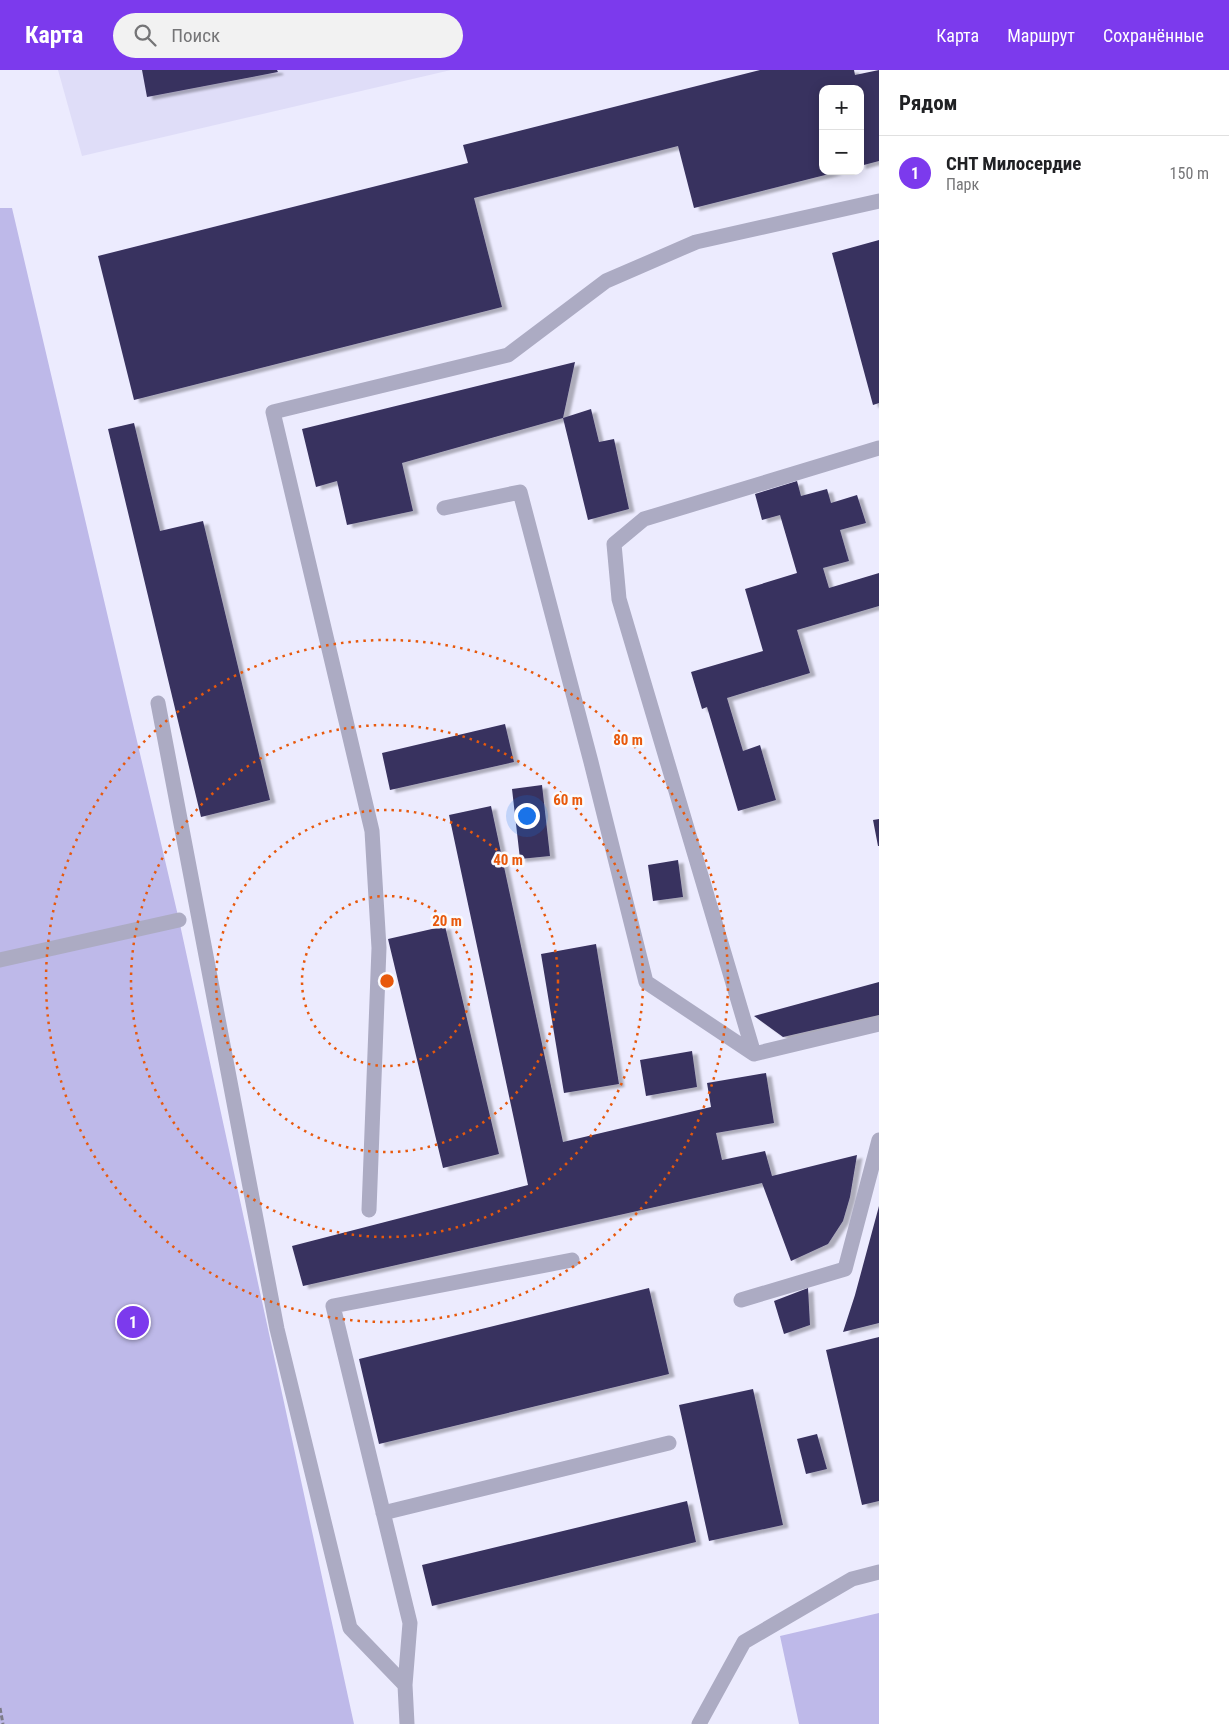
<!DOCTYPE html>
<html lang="ru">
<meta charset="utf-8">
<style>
:root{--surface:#fff;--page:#f2f2f2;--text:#202124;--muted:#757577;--line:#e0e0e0;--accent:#7c3aed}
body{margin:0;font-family:"Roboto Condensed",sans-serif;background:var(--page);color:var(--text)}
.controls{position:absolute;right:15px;top:15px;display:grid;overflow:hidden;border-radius:10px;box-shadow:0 2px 12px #0003}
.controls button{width:45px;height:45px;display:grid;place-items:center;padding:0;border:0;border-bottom:1px solid var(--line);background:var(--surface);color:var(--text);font:25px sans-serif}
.you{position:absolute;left:526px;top:745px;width:18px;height:18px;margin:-12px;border:4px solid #fff;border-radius:50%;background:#1a73e8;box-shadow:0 0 0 8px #1a73e833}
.badge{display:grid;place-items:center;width:32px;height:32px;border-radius:50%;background:var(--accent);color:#fff;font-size:16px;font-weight:700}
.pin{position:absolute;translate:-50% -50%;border:2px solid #fff;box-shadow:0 1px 5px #0006}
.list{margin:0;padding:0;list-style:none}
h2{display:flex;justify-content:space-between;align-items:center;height:65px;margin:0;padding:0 20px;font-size:21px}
h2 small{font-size:16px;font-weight:400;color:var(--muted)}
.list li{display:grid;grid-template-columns:32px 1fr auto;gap:15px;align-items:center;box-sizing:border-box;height:75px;padding:0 20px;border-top:1px solid var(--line)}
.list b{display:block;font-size:19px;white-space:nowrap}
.list p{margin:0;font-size:16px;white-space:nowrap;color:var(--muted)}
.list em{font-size:16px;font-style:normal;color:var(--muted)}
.icon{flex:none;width:28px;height:28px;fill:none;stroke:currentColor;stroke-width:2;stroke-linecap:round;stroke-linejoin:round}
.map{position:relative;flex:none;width:879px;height:1654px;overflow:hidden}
header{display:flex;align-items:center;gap:30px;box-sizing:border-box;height:70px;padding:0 25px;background:var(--accent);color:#fff}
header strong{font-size:24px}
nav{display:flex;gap:28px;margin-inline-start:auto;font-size:18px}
.search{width:350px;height:45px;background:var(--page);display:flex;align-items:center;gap:12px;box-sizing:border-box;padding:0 18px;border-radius:28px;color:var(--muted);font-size:19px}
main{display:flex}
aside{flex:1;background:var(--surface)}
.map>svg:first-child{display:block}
</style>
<header>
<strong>Карта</strong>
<div class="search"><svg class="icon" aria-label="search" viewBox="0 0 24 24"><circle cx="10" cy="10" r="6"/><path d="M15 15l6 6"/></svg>Поиск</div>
<nav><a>Карта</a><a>Маршрут</a><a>Сохранённые</a></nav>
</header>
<main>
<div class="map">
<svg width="879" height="1654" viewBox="0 0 879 1654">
<defs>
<filter id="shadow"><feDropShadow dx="5.5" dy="3" stdDeviation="1" flood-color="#0004"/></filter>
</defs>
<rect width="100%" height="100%" fill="#ecebfe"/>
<path fill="#dfddf8" d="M58 0H451L82 86Z"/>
<path fill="#beb9e9" d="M0 138H12L179 850 354 1654H0Z
M879 1543V1654H799L780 1566Z"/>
<path fill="#39325f" filter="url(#shadow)" d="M142 0H277L278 2 147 27Z
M760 0H854L855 5 879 0V91L860 96V19H823V101L837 102 694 138 678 76 474 128 502 237 134 330 98 186 468 93 463 75Z
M879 170V333L873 335 832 183Z
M575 292 563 348 402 393 413 441 347 455 337 411 316 417 302 359Z
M591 339 599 372 614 369 629 439 588 450 563 348Z
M134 353 160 461 203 451 270 730 201 747 108 359Z
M797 411 801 426 827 419 831 433 857 425 866 453 840 460 849 491 823 498 829 518 879 503V536L797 560 810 603 727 628 743 681 760 675 776 730 738 741 707 637 702 639 691 602 763 581 745 519 797 503 780 445 762 450 755 424Z
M505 654 514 692 390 720 382 683Z
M542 715 550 786 520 789 512 719Z
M491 736 563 1072 711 1037 707 1013 766 1003 774 1053 716 1063 722 1090 765 1081 772 1106 857 1085 850 1127 843 1151 828 1174 791 1191 762 1113 303 1216 292 1176 528 1115 449 745Z
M879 749V776H878L873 750Z
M678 790 683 827 653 831 648 795Z
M445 856 499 1084 443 1098 388 869Z
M596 874 619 1014 564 1023 541 884Z
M879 912V945L783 967 754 946Z
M692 981 697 1017 646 1026 640 990Z
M879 1136V1253L843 1262 855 1225Z
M649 1218 669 1304 379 1374 359 1289Z
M808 1218 810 1255 784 1264 774 1231Z
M879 1267V1431L862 1435 826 1280Z
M753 1319 783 1455 709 1471 679 1335Z
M817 1364 827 1399 806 1404 797 1369Z
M687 1431 696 1472 432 1536 422 1495Z"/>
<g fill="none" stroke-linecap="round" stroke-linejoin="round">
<path stroke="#7c7b88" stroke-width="3" stroke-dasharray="5 2.5" stroke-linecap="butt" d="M0 1638 3 1654"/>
<path stroke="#acabc3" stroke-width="15" d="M444 438 520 422 591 692 646 912 754 984 879 954
M158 633 277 1259 350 1558 405 1615 407 1654
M0 890 179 850
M754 984 619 529 614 474 644 449 879 378
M369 1140 379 878 372 761 273 342 508 285 606 211 696 172 879 131
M741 1230 845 1199 879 1070
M383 1443 669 1373
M405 1615 410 1553 333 1236 572 1190
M699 1654 744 1572 852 1509 879 1502"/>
</g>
<g fill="none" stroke="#e8590c" stroke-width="2.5" stroke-dasharray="2.5 5">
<circle cx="387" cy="911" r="85"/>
<circle cx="387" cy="911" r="171"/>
<circle cx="387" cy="911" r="256"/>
<circle cx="387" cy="911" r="341"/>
</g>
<circle cx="387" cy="911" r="8" fill="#e8590c" stroke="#fafafe" stroke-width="2.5"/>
<g font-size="15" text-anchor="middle" font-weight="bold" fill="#e8590c" stroke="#fafafe" stroke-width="5" stroke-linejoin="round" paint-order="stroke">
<text x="628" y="675">80 m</text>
<text x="568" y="735">60 m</text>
<text x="508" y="795">40 m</text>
<text x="447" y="856">20 m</text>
</g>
</svg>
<div class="controls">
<button>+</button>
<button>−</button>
</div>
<div class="you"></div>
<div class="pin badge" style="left:133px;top:1252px">1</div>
</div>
<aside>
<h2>Рядом<small></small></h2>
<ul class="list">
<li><span class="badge">1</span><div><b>СНТ Милосердие</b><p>Парк</p></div><em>150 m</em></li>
</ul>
</aside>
</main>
